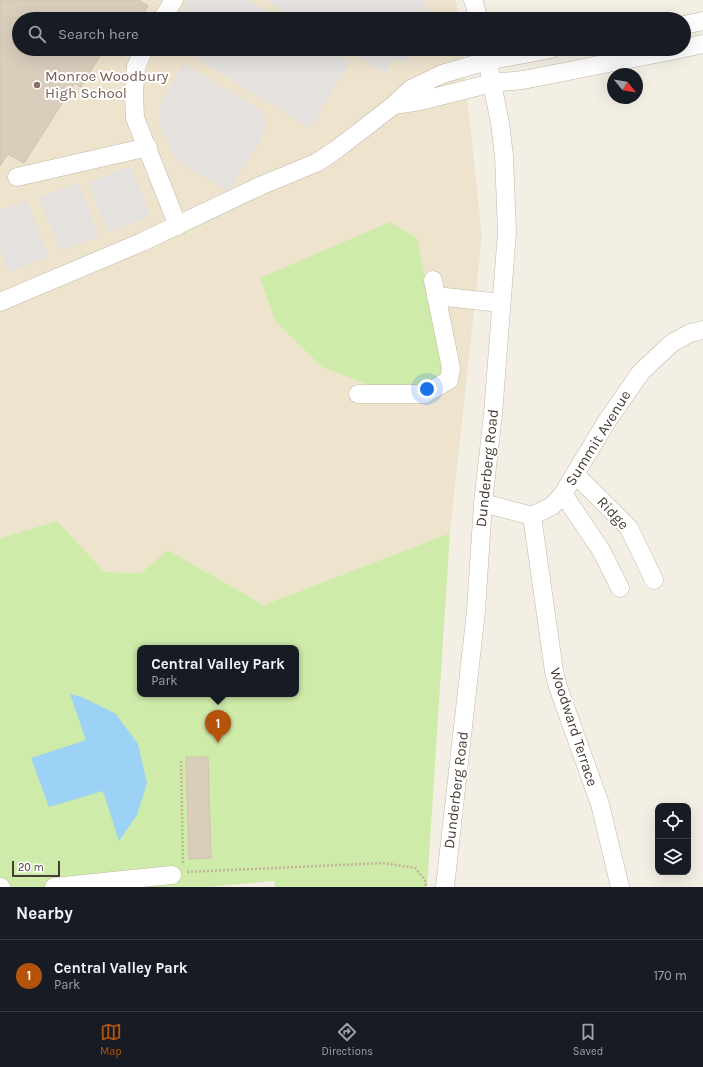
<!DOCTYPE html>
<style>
:root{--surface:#171b24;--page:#242831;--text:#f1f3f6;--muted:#9ea1a6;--line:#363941;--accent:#b45309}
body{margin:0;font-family:Karla,sans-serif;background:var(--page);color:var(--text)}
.controls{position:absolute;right:12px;bottom:12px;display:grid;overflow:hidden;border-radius:8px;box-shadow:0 4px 16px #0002}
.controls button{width:36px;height:36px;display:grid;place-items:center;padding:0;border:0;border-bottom:1px solid var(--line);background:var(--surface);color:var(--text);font:20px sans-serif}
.compass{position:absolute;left:607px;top:68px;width:36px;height:36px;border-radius:50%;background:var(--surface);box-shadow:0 4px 16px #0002;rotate:120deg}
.scale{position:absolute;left:12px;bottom:10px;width:48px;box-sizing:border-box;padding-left:4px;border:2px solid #473f34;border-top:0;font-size:11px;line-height:14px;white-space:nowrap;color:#473f34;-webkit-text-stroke:3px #fff;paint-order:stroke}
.you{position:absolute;left:427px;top:389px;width:14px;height:14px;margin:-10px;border:3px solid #fff;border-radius:50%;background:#1a73e8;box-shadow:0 0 0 6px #1a73e833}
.badge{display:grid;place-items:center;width:26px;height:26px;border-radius:50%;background:var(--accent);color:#fff;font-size:13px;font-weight:700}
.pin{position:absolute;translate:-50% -33px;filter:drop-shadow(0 1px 2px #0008)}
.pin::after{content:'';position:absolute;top:21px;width:14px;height:12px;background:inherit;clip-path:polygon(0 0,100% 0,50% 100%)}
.popup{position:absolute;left:137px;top:645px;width:162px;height:52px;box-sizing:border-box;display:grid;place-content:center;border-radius:8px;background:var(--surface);filter:drop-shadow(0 1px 3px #0005);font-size:13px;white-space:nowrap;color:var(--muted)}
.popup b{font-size:15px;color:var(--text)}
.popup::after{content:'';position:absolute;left:50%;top:100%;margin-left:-8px;border:8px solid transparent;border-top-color:var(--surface)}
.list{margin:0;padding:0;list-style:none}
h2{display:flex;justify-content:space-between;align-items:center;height:52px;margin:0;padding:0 16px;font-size:17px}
h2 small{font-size:13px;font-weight:400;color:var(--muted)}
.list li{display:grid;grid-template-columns:26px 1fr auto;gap:12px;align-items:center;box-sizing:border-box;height:72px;padding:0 16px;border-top:1px solid var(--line)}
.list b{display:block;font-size:15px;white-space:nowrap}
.list p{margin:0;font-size:13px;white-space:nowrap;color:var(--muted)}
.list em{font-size:13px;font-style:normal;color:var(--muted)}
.icon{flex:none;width:22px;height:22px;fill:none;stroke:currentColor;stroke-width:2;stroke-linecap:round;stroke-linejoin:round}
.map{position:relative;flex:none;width:703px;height:887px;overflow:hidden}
.search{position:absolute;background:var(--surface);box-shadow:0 4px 16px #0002;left:12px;right:12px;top:12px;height:44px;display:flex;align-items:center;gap:10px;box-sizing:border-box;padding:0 14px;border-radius:22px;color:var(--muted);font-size:15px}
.sheet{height:124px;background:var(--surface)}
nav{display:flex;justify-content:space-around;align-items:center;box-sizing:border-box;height:56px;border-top:1px solid var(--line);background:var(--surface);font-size:11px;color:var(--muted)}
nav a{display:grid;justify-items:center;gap:2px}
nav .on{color:var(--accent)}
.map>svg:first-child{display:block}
</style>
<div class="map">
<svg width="703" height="887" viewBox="0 0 703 887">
<rect width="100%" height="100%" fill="#f4efe5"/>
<path fill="#eee4ce" d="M0 0H456L458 19H19V49H462L482 236 450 533 264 605 168 550 141 573 105 572 57 521 0 538Z"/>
<path fill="#cfebaa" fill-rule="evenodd" d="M390 222 417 238 444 373 422 387 369 385 322 367 275 321 260 278Z
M57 521 105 572 141 573 168 550 264 605 450 533 427 887H275L274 881 209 887H0V538ZM140 648H296V694H140Z"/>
<path fill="#e4e1de" d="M188 0H248L279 19H177Z
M266 0H423L429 8 431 19H297Z
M181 49H328L350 62 310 128Z
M346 49H415L406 62 394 60 385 74Z
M184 63 266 114V131L228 192 175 159 159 125 161 101Z
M131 166 150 216 108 233 88 182Z
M79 183 99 236 60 251 39 198Z
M27 200 49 257 9 272 0 249V210Z"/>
<path fill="#9cd2f5" d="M70 694 82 697 116 714 138 744 147 783 137 815 119 841 103 791 49 807 31 758 86 740Z"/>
<path fill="#d9cdbc" stroke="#d1c2ac" d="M0 0H139L148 6 140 19H19V49H96L94 53 100 56 81 87 75 83 24 163 8 154 0 166Z
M186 757H208L211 858 189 859Z"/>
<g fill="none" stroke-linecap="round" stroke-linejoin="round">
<g stroke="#c0b7a7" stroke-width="19">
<path id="minor" d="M473 0 479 19
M162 19 174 0
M684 25 703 21
M684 48 703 44
M144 49 136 67 134 93 135 118 178 226
M394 105 420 101 492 83 523 80 680 49
M17 177 148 147
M436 296 501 303
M0 302 142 242 260 186 318 162 337 149 394 105 411 89 442 74 487 61 551 49
M358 394H425L449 380 451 368 433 280
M575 474 629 528 654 580
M563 494 601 550 620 588
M483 503 532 516 552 506 563 494 607 421 641 372 672 343 690 333 703 330
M532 516 554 671 558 687 600 804 620 887
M0 887H1
M54 887 172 875
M445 887 476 611 483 503 493 414 507 232 504 156 500 123 485 49"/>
</g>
<path stroke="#c3b297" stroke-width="2.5" stroke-dasharray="2 2" stroke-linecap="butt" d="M181 761 183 863
M187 872 383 863 415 868 425 880 426 887"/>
<use href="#minor" stroke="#fff" stroke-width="18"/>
</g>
<circle fill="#8d6e63" stroke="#fff" stroke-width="1.5" cx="37" cy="85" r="4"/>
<g text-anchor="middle" stroke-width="4" stroke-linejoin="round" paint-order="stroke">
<g font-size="15" fill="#785e54" stroke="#fff" text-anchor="start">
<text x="45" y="81">Monroe Woodbury<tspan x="45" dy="17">High School</tspan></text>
</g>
<g font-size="15" fill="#473f34" stroke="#fff">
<text transform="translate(598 438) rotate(-58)" y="5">Summit Avenue</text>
<text transform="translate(487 468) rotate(-84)" y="5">Dunderberg Road</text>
<text transform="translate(613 513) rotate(47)" y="5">Ridge</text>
<text transform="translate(574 727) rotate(72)" y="5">Woodward Terrace</text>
<text transform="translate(456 790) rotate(-83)" y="5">Dunderberg Road</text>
</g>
</g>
</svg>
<div class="controls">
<button><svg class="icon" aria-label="locate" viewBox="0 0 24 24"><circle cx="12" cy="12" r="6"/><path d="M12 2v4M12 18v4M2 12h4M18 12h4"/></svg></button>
<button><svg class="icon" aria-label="layers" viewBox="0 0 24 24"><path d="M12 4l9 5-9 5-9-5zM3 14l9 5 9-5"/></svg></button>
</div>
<svg class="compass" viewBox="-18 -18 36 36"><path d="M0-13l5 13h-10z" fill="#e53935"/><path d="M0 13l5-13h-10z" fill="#9ea1a6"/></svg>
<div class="scale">20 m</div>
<div class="you"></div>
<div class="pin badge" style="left:218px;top:743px">1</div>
<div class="popup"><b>Central Valley Park</b>Park</div>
<div class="search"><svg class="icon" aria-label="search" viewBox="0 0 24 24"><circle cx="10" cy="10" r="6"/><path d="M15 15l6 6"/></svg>Search here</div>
</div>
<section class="sheet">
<h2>Nearby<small></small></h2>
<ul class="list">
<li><span class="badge">1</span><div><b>Central Valley Park</b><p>Park</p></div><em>170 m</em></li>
</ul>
</section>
<nav>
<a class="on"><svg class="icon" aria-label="map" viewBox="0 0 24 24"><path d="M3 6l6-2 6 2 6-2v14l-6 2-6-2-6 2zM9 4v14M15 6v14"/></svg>Map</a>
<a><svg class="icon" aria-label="directions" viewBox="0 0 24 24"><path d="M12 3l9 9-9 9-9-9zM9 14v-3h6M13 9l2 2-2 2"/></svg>Directions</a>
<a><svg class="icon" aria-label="saved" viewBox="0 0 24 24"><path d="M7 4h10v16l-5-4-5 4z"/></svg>Saved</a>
</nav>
